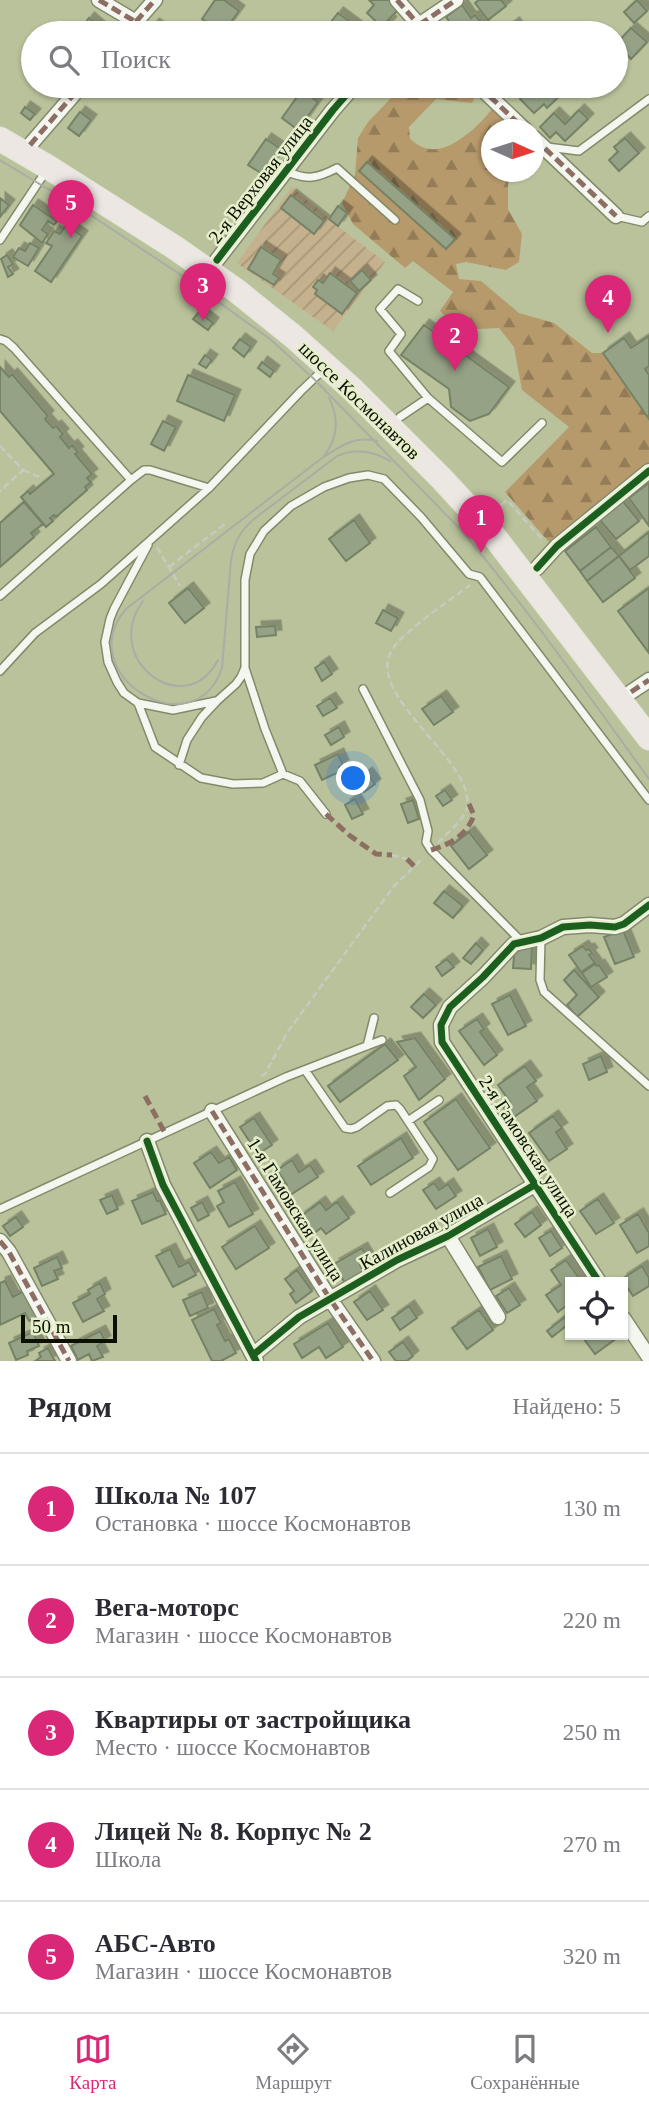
<!DOCTYPE html>
<html lang="ru">
<meta charset="utf-8">
<style>
:root{--surface:#fff;--page:#f7f7f7;--text:#2b2b33;--muted:#7c7c81;--line:#e1e1e2;--accent:#db2777}
body{margin:0;font-family:"Times New Roman",serif;background:var(--page);color:var(--text)}
.controls{position:absolute;right:21px;bottom:21px;display:grid;overflow:hidden;border-radius:0px;box-shadow:0 2px 5px #0004}
.controls button{width:63px;height:63px;display:grid;place-items:center;padding:0;border:0;border-bottom:2px solid var(--line);background:var(--surface);color:var(--text);font:35px sans-serif}
.compass{position:absolute;left:481px;top:119px;width:63px;height:63px;border-radius:50%;background:var(--surface);box-shadow:0 2px 5px #0004;rotate:93deg}
.scale{position:absolute;left:21px;bottom:18px;width:96px;box-sizing:border-box;padding-left:7px;border:4px solid #0c1000;border-top:0;font-size:19px;line-height:24px;white-space:nowrap;color:#0c1000;-webkit-text-stroke:5px #e6efcb;paint-order:stroke}
.you{position:absolute;left:354px;top:779px;width:24px;height:24px;margin:-18px;border:5px solid #fff;border-radius:50%;background:#1a73e8;box-shadow:0 0 0 10px #1a73e833}
.badge{display:grid;place-items:center;width:46px;height:46px;border-radius:50%;background:var(--accent);color:#fff;font-size:23px;font-weight:700}
.pin{position:absolute;translate:-50% -58px;filter:drop-shadow(0 2px 4px #0008)}
.pin::after{content:'';position:absolute;top:37px;width:24px;height:21px;background:inherit;clip-path:polygon(0 0,100% 0,50% 100%)}
.list{margin:0;padding:0;list-style:none}
h2{display:flex;justify-content:space-between;align-items:center;height:91px;margin:0;padding:0 28px;font-size:30px}
h2 small{font-size:23px;font-weight:400;color:var(--muted)}
.list li{display:grid;grid-template-columns:46px 1fr auto;gap:21px;align-items:center;box-sizing:border-box;height:112px;padding:0 28px;border-top:2px solid var(--line)}
.list b{display:block;font-size:26px;white-space:nowrap}
.list p{margin:0;font-size:23px;white-space:nowrap;color:var(--muted)}
.list em{font-size:23px;font-style:normal;color:var(--muted)}
.icon{flex:none;width:38px;height:38px;fill:none;stroke:currentColor;stroke-width:2;stroke-linecap:round;stroke-linejoin:round}
.map{position:relative;flex:none;width:649px;height:1361px;overflow:hidden}
.search{position:absolute;background:var(--surface);box-shadow:0 2px 5px #0004;left:21px;right:21px;top:21px;height:77px;display:flex;align-items:center;gap:18px;box-sizing:border-box;padding:0 24px;border-radius:38px;color:var(--muted);font-size:26px}
.sheet{height:651px;background:var(--surface)}
nav{display:flex;justify-content:space-around;align-items:center;box-sizing:border-box;height:98px;border-top:2px solid var(--line);background:var(--surface);font-size:19px;color:var(--muted)}
nav a{display:grid;justify-items:center;gap:4px}
nav .on{color:var(--accent)}
.map>svg:first-child{display:block}
</style>
<div class="map">
<svg width="649" height="1361" viewBox="0 0 649 1361">
<defs>
<pattern id="forest-firs" width="22" height="20" patternUnits="userSpaceOnUse" patternTransform="scale(1.75)"><rect width="22" height="20" fill="#b79a6c"/><path d="M5 1l3.5 6h-7zM16 11l3.5 6h-7z" fill="#937c56"/></pattern>
<pattern id="garden-furrows" width="10" height="10" patternUnits="userSpaceOnUse" patternTransform="scale(1.75)"><rect width="10" height="10" fill="#c5b18d"/><path d="M-1 1l2-2M0 10L10 0M9 11l2-2" fill="none" stroke="#a89778"/></pattern>
<filter id="shadow"><feDropShadow dx="5.5" dy="-5.5" stdDeviation="0" flood-color="#0004"/></filter>
</defs>
<rect width="100%" height="100%" fill="#b9c29b"/>
<path fill="url(#forest-firs)" d="M379 86H472L478 91 472 103 436 99 409 127 410 139C414 142 420 147 425 148 448 156 479 126 492 109L513 129 491 130V172H519L508 183V209L522 234 519 262 506 270 466 262 456 264 459 279 481 281 519 313 554 323 592 353H603L649 419V463L562 539 549 542 505 492 569 427 522 390 514 347 499 328 460 330 440 311 453 292 413 261 405 268 353 224 342 203 355 175 358 138 368 122 392 97Z"/>
<path fill="url(#garden-furrows)" d="M292 187 344 231 385 262 333 331 237 263Z"/>
<path fill="#95a286" stroke="#758265" stroke-width="2" filter="url(#shadow)" d="M215 0H224L239 11 223 33 202 19Z
M369 0H390L399 9 388 20 391 22 384 29 367 13 374 5Z
M479 0H501L506 6 488 20 475 3Z
M637 0 647 11 634 23 624 12Z
M462 5 471 18 475 15 489 33H458L446 17Z
M338 13 365 33H335L327 27Z
M89 18 104 31 102 33H81L79 31Z
M514 23 521 33H501Z
M154 24 166 33H146Z
M631 28 647 42 631 59 616 44Z
M534 86 542 94 551 86H562L566 90 547 108 544 104 534 113 520 99Z
M302 90 318 102 298 130 282 118Z
M25 107 35 114 30 120 21 113Z
M579 110 588 119 565 141 556 132 550 138 540 127 554 113 565 124Z
M80 112 91 120 79 136 68 128Z
M625 138 639 153 619 171 609 160 618 152 614 147Z
M266 139 281 149 264 175 248 165Z
M367 162 455 239 446 249 359 171Z
M291 195 324 221 314 234 281 208Z
M0 198 9 205 0 217Z
M33 205 57 221 54 225 48 221 42 230 48 234 42 243 20 225Z
M338 206 347 213 338 226 329 219Z
M66 225 82 236 51 282 35 271 52 246 46 243 54 231 60 234Z
M30 243 39 248 28 266 13 257 19 248 25 251Z
M261 247 281 260 273 274 279 278 274 285 248 269Z
M7 255 13 264 8 267 13 274 8 277 1 259Z
M362 270 371 280 359 291 350 281Z
M330 273 357 293 342 314 315 294 317 290 313 287 318 280 323 283Z
M199 312 213 323 208 330 193 319Z
M424 325 509 387 489 414 470 421 451 407 449 389 401 355Z
M649 336V366L645 369 649 375V419L603 353 624 338 631 348Z
M240 339 251 347 244 357 233 348Z
M205 355 212 360 206 368 199 364Z
M262 362 274 371 270 377 258 368Z
M0 367 9 377 12 374 48 416 45 419 53 428 56 426 63 434 60 437 69 448 72 445 78 452 75 454 92 474 87 478 91 482 85 487 87 490 56 517 54 515 50 518 53 521 46 527 21 497 28 491 30 494 54 474 0 411Z
M188 375 235 395 224 421 177 401Z
M163 421 176 427 164 451 151 444Z
M649 483V526L629 498Z
M622 500 639 521 616 539 599 519Z
M24 502 43 524 31 533 34 537 0 567V523Z
M354 520 370 543 346 561 329 539Z
M596 527 611 547 580 571 565 551Z
M649 532V556L630 570 619 556Z
M611 547 619 556 587 581 580 571Z
M619 556 635 578 603 602 587 581Z
M188 588 204 608 185 623 169 603Z
M649 588V653L618 611Z
M383 610 398 618 391 631 376 623Z
M275 626 276 635 257 637 256 627Z
M324 662 332 674 322 681 315 668Z
M441 696 453 712 434 725 422 709Z
M330 698 337 708 323 716 317 706Z
M339 727 344 737 331 745 325 735Z
M338 754 343 765 339 767 341 771 322 780 315 765Z
M367 773 375 784 364 792 356 781Z
M445 790 452 800 443 806 436 796Z
M355 799 363 814 352 819 345 805Z
M413 800 419 819 408 823 401 804Z
M469 832 487 855 469 869 451 846Z
M444 891 463 906 453 918 434 903Z
M623 930 634 957 615 964 604 937Z
M476 943 483 950 471 964 463 958Z
M515 944 532 945 531 969 513 968Z
M583 946 586 950 589 949 592 953 589 955 595 963 581 972 569 955Z
M447 959 454 967 442 976 436 967Z
M595 964 597 966 599 965 607 977 591 987 582 973Z
M574 970 599 997 577 1017 567 1005 577 995 564 980Z
M424 994 436 1005 423 1018 411 1007Z
M510 995 526 1026 508 1035 492 1004Z
M477 1019 484 1029 480 1032 497 1055 484 1065 459 1031Z
M415 1038 445 1079 419 1100 404 1076 416 1067 397 1042Z
M385 1044 398 1060 340 1102 328 1086Z
M601 1056 607 1072 589 1080 583 1064Z
M525 1066 536 1081 527 1087 537 1101 511 1119 503 1107 510 1102 498 1085Z
M456 1099 490 1148 458 1170 424 1122Z
M553 1116 562 1128 556 1132 567 1149 549 1161 529 1133Z
M254 1118 272 1145 258 1154 240 1127Z
M401 1138 413 1158 371 1185 358 1166Z
M211 1152 219 1163 229 1157 237 1170 210 1188 194 1163Z
M292 1160 299 1172 310 1165 318 1177 281 1201 275 1192 287 1185 277 1170Z
M235 1182 253 1214 229 1227 217 1206 224 1202 218 1191Z
M434 1183 439 1190 448 1184 456 1196 436 1209 423 1190Z
M153 1192 157 1201H160L166 1214 142 1224 132 1201Z
M112 1195 118 1209 107 1214 100 1200Z
M598 1199 614 1223 596 1234 580 1211Z
M202 1202 209 1215 198 1221 191 1208Z
M320 1202 326 1210 337 1202 349 1218 326 1234 321 1228 313 1234 300 1217Z
M532 1212 541 1225 525 1237 515 1224Z
M638 1214 649 1233V1246L637 1253 620 1225Z
M16 1217 23 1227 10 1236 3 1226Z
M255 1226 269 1248 236 1269 222 1247Z
M488 1229 497 1247 480 1256 471 1238Z
M551 1231 562 1248 550 1256 539 1238Z
M362 1248 369 1260 360 1265 365 1273 346 1285 334 1264Z
M170 1249 179 1267 189 1262 196 1275 173 1287 156 1256Z
M501 1256 512 1279 490 1290 478 1267Z
M57 1257 62 1268 54 1271 58 1279 42 1286 34 1268Z
M566 1260 582 1282H570V1303L558 1312 546 1295 561 1285 551 1270Z
M642 1266 649 1278V1286L633 1296 622 1279Z
M297 1270 312 1291 296 1303 290 1294 294 1291 285 1279Z
M5 1281 13 1297 24 1291 37 1317 29 1321 25 1313 0 1325V1283Z
M100 1283 105 1294 97 1299 104 1311 83 1322 73 1303 90 1294 88 1290Z
M509 1288 520 1305 507 1313 496 1296Z
M370 1291 383 1310 367 1320 354 1302Z
M202 1292 208 1308 190 1316 183 1300Z
M409 1306 417 1318 400 1330 392 1318Z
M214 1309 221 1323 217 1325 225 1341 229 1339 236 1353 221 1361H212L192 1320Z
M479 1310 493 1330 467 1349 452 1328Z
M570 1313V1323L552 1337 547 1331Z
M328 1323 343 1347 326 1358 319 1347 302 1358 294 1344Z
M100 1331 105 1341 97 1346 103 1357 92 1361 89 1354 78 1360 71 1346Z
M33 1332 39 1346 27 1351 28 1355 16 1360 9 1343Z
M581 1335H621L595 1354Z
M403 1342 413 1356 407 1361H396L389 1352Z
M48 1348 55 1361H35L41 1357 39 1353Z"/>
<g fill="none" stroke-linecap="round" stroke-linejoin="round">
<g stroke="#838a6a" stroke-width="10">
<path id="lane" d="M547 147 579 151 649 99
M286 171C307 181 318 178 337 168L395 220
M616 216 642 222 649 216
M0 240 46 171
M418 301 398 289 380 309 401 334 389 351 428 398
M0 339 6 341 14 348 131 480 144 470H150L209 488
M400 417 428 398 502 462 542 423
M148 545 114 609 110 619 105 642 108 662 117 682 124 693 138 703 155 747 201 778 233 784 263 783 283 774 300 781 326 814
M0 596 131 480
M245 668 265 729 283 774
M0 671 35 633 101 584 209 488 301 391 324 369
M363 689 420 800 428 831 426 842 431 850 521 941
M138 703 173 710 216 701
M179 765 187 740 202 717 217 701 236 684 241 677 245 668V580L250 554 264 531 291 506 324 487 349 478 368 475 384 479 421 517 469 574 480 577 649 800
M541 938 540 980 544 992 649 1086
M367 1046 374 1018
M305 1070 345 1128 351 1129 357 1127 387 1106 396 1105 400 1109 433 1159 429 1167 390 1193
M408 1121 439 1100
M0 1209 286 1077 382 1040"/>
</g>
<g stroke="#838a6a" stroke-width="17">
<path id="street" d="M99 0 136 22
M397 0 426 33
M126 33 155 0
M407 33 456 0
M479 86 525 130
M534 138 616 216
M30 145 81 86
M217 260 333 110 354 86
M537 568 557 546 649 471
M631 692 649 680
M212 1111 330 1299 373 1361
M147 1141 163 1185 256 1361
M448 1236 498 1317
M0 1241 9 1252 69 1361
M599 1282 442 1042 441 1025 450 1007 483 977 514 944 541 938 563 927 590 925 615 927 624 924 649 905
M623 1318 649 1357
M253 1355 299 1317 397 1260 448 1236 536 1184"/>
</g>
<g stroke="#e0e4d2" stroke-width="25">
<path id="primary" d="M0 139 48 167 174 247 237 291 294 337 352 389 442 479 490 531 649 738"/>
</g>
<path stroke="#c7cabe" stroke-width="2.5" stroke-dasharray="7 3.5" stroke-linecap="butt" d="M0 446 23 470 0 491
M23 470 42 478
M501 505 507 500 543 540
M157 547 180 586
M169 567 226 523
M438 843C445 835 463 820 466 811 482 764 363 698 392 650 402 632 452 599 470 585
M392 855 407 859
M261 1076 265 1074 287 1033 394 886 423 858"/>
<use href="#lane" stroke="#f4f6f0" stroke-width="7"/>
<use href="#street" stroke="#f4f6f0" stroke-width="14"/>
<use href="#primary" stroke="#ede7e4" stroke-width="23"/>
<path stroke="#abada4" stroke-width="2" d="M0 160 86 212 184 277 270 339 314 379 461 530C528 609 588 695 649 779
M377 441C353 435 337 448 318 461L126 609C70 673 193 751 222 668L231 560C234 543 240 531 254 519L337 456C354 448 374 451 390 461
M324 456C338 438 339 418 329 398
M143 601C100 659 185 723 218 660"/>
<path stroke="#8d6e63" stroke-width="5" stroke-dasharray="10 5" stroke-linecap="butt" d="M99 0 136 22
M397 0 426 33
M126 33 155 0
M407 33 456 0
M479 86 525 130
M534 138 616 216
M30 145 81 86
M631 692 649 680
M326 814 349 835 376 854 392 855
M431 850C451 844 467 835 474 815L467 800
M407 859 414 866
M145 1096 165 1133
M212 1111 330 1299 373 1361
M0 1241 9 1252 69 1361"/>
<g stroke="#e6efcb" stroke-width="11">
<path id="cycleway" d="M217 260 333 110 354 86
M537 568 557 546 649 471
M147 1141 163 1185 256 1361
M599 1282 442 1042 441 1025 450 1007 483 977 514 944 541 938 563 927 590 925 615 927 624 924 649 905
M253 1355 299 1317 397 1260 448 1236 536 1184"/>
</g>
<use href="#cycleway" stroke="#1b5e20" stroke-width="7"/>
</g>
<g text-anchor="middle" stroke-width="5" stroke-linejoin="round" paint-order="stroke">
<g font-size="19" fill="#0c1000" stroke="#e6efcb">
<text transform="translate(260 179) rotate(-52)" y="7">2-я Верховая улица</text>
<text transform="translate(360 400) rotate(44)" y="7">шоссе Космонавтов</text>
<text transform="translate(529 1146) rotate(57)" y="7">2-я Гамовская улица</text>
<text transform="translate(296 1209) rotate(58)" y="7">1-я Гамовская улица</text>
<text transform="translate(421 1231) rotate(-29)" y="7">Калиновая улица</text>
</g>
</g>
</svg>
<div class="controls">
<button><svg class="icon" aria-label="locate" viewBox="0 0 24 24"><circle cx="12" cy="12" r="6"/><path d="M12 2v4M12 18v4M2 12h4M18 12h4"/></svg></button>
</div>
<svg class="compass" viewBox="-18 -18 36 36"><path d="M0-13l5 13h-10z" fill="#e53935"/><path d="M0 13l5-13h-10z" fill="#7c7c81"/></svg>
<div class="scale">50 m</div>
<div class="you"></div>
<div class="pin badge" style="left:481px;top:553px">1</div>
<div class="pin badge" style="left:455px;top:371px">2</div>
<div class="pin badge" style="left:203px;top:321px">3</div>
<div class="pin badge" style="left:608px;top:333px">4</div>
<div class="pin badge" style="left:71px;top:238px">5</div>
<div class="search"><svg class="icon" aria-label="search" viewBox="0 0 24 24"><circle cx="10" cy="10" r="6"/><path d="M15 15l6 6"/></svg>Поиск</div>
</div>
<section class="sheet">
<h2>Рядом<small>Найдено: 5</small></h2>
<ul class="list">
<li><span class="badge">1</span><div><b>Школа № 107</b><p>Остановка · шоссе Космонавтов</p></div><em>130 m</em></li>
<li><span class="badge">2</span><div><b>Вега-моторс</b><p>Магазин · шоссе Космонавтов</p></div><em>220 m</em></li>
<li><span class="badge">3</span><div><b>Квартиры от застройщика</b><p>Место · шоссе Космонавтов</p></div><em>250 m</em></li>
<li><span class="badge">4</span><div><b>Лицей № 8. Корпус № 2</b><p>Школа</p></div><em>270 m</em></li>
<li><span class="badge">5</span><div><b>АБС-Авто</b><p>Магазин · шоссе Космонавтов</p></div><em>320 m</em></li>
</ul>
</section>
<nav>
<a class="on"><svg class="icon" aria-label="map" viewBox="0 0 24 24"><path d="M3 6l6-2 6 2 6-2v14l-6 2-6-2-6 2zM9 4v14M15 6v14"/></svg>Карта</a>
<a><svg class="icon" aria-label="directions" viewBox="0 0 24 24"><path d="M12 3l9 9-9 9-9-9zM9 14v-3h6M13 9l2 2-2 2"/></svg>Маршрут</a>
<a><svg class="icon" aria-label="saved" viewBox="0 0 24 24"><path d="M7 4h10v16l-5-4-5 4z"/></svg>Сохранённые</a>
</nav>
